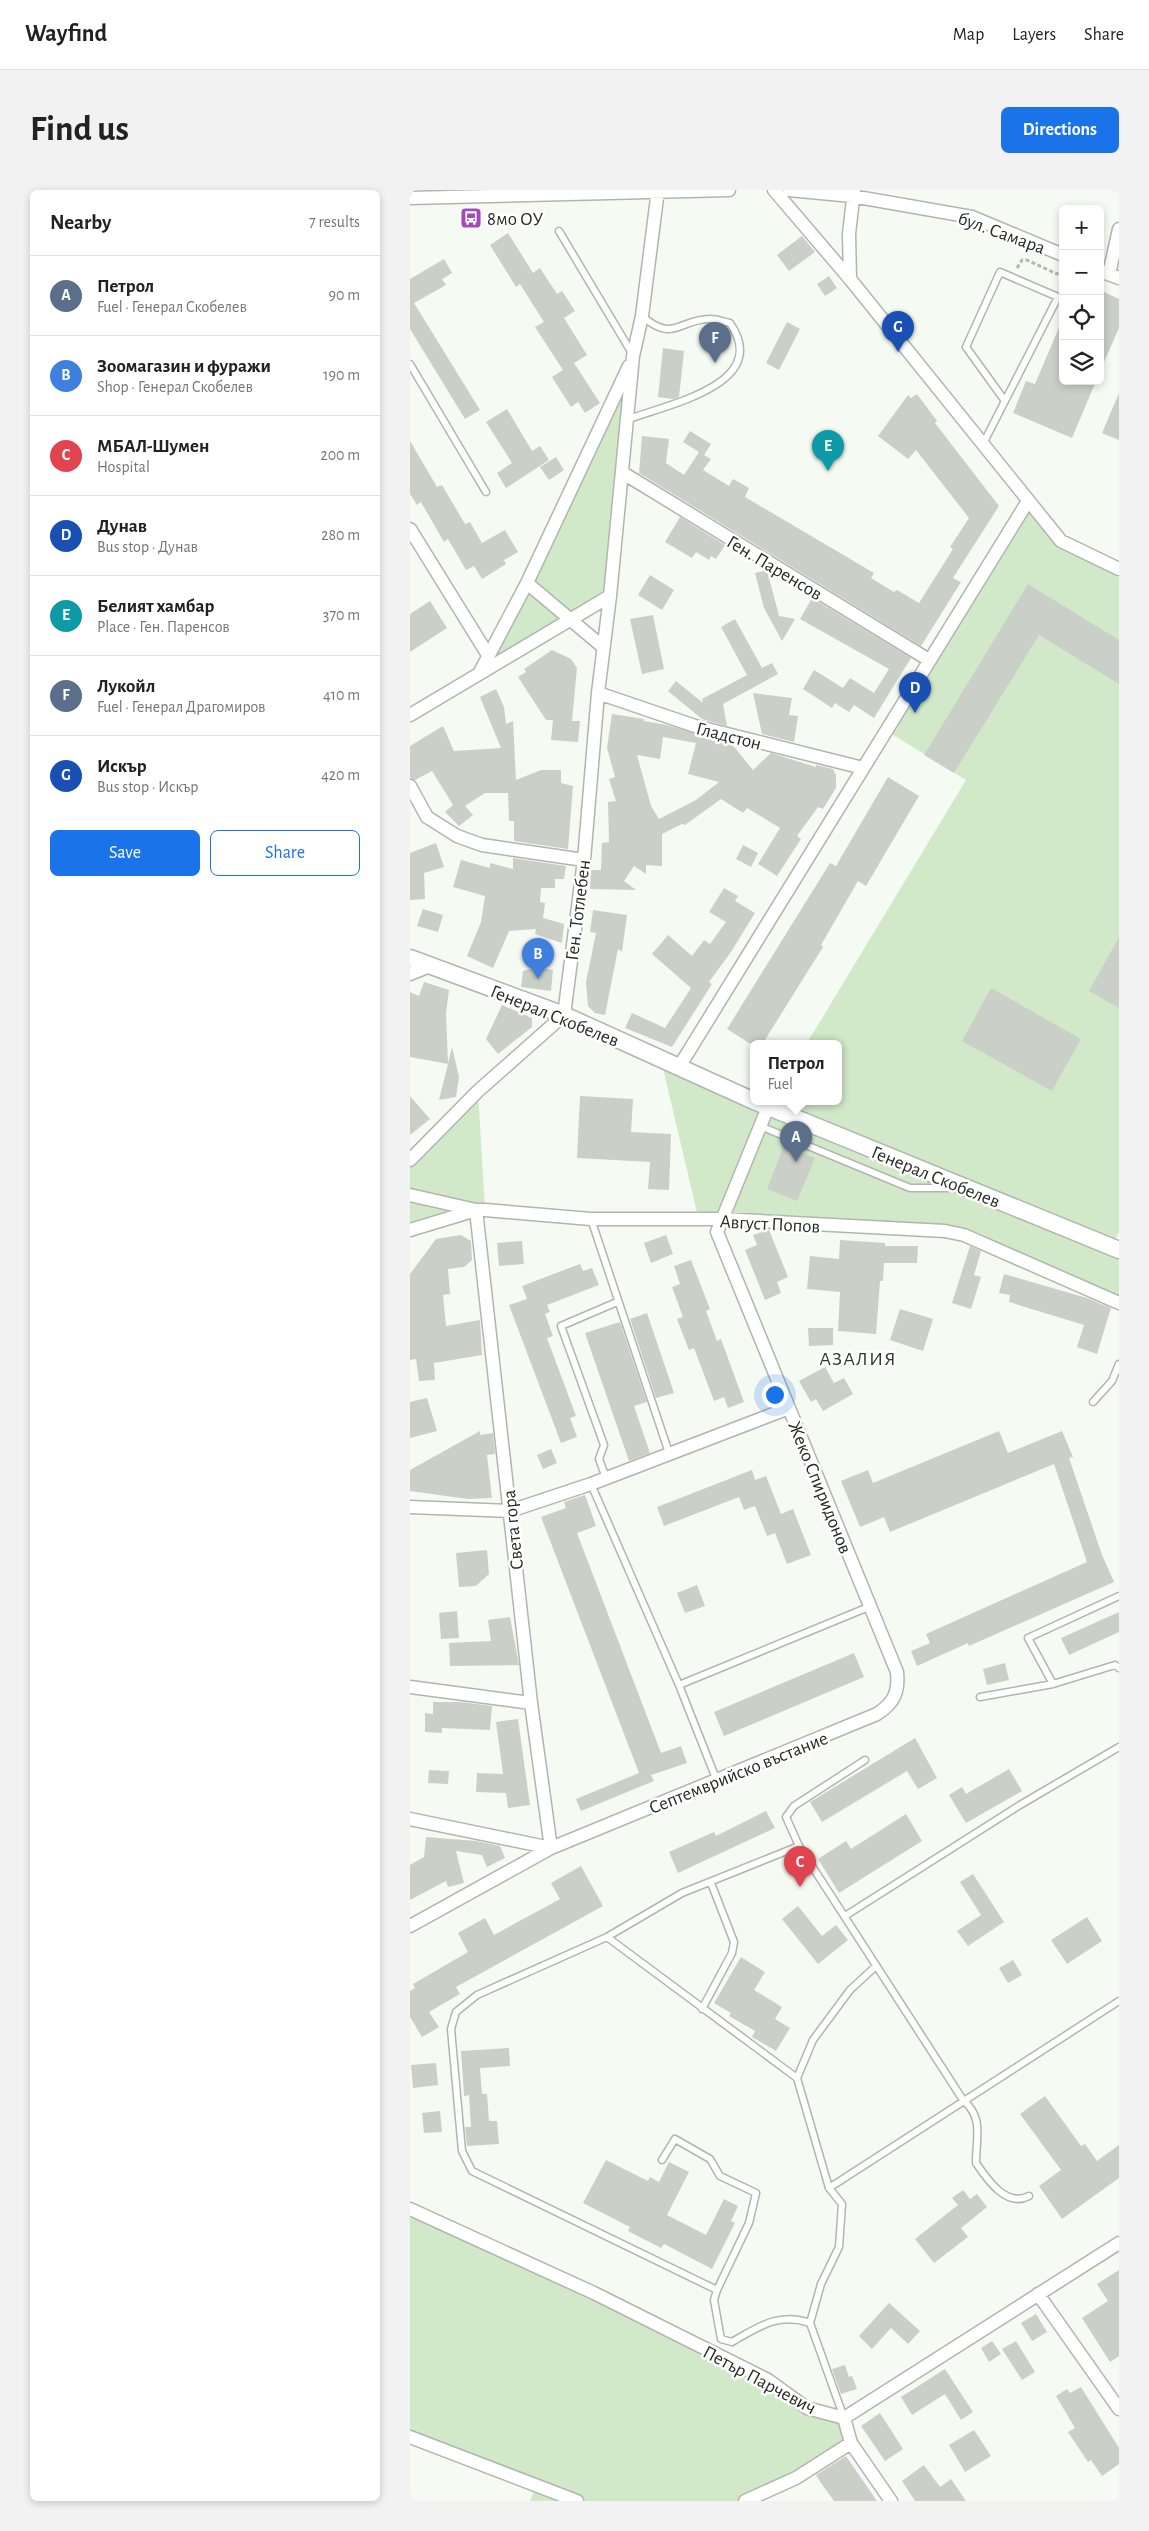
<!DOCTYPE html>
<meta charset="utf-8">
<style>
:root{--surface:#fff;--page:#f2f2f2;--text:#222;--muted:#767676;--line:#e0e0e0;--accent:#1a73e8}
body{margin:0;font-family:"Alegreya Sans",sans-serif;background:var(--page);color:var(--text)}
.controls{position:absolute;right:15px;top:15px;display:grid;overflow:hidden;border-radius:8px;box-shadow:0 2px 8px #0003}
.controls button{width:45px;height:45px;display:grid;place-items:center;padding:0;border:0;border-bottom:1px solid var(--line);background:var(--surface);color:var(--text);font:25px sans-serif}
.you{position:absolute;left:364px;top:1204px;width:18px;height:18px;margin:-12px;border:4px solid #fff;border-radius:50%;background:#1a73e8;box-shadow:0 0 0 8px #1a73e833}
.badge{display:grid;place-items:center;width:32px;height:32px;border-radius:50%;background:var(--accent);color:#fff;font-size:16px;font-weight:700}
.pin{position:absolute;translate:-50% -41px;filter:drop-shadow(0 1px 2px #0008)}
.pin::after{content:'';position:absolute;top:26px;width:18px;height:15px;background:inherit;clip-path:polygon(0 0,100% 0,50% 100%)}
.popup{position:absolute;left:340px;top:850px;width:92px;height:65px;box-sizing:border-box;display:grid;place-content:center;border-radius:8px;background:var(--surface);filter:drop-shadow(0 1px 4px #0005);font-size:16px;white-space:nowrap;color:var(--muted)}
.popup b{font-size:19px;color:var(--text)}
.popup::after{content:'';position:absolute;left:50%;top:100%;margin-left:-10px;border:10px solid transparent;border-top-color:var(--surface)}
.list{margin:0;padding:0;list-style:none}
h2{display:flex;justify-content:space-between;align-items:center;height:65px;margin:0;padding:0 20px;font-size:21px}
h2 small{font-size:16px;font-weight:400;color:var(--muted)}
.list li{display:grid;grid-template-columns:32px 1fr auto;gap:15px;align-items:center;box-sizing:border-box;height:80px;padding:0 20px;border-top:1px solid var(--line)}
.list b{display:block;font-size:19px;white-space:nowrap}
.list p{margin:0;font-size:16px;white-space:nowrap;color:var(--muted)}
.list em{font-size:16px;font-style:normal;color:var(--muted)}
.actions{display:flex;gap:10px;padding:15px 20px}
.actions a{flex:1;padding:11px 0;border:1px solid var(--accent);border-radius:8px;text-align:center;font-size:18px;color:var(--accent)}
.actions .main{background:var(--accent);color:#fff}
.icon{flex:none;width:28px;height:28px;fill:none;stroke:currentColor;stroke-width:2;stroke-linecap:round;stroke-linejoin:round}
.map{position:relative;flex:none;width:709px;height:2311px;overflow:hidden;border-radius:8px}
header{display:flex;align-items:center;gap:30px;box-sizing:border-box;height:70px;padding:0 25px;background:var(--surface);border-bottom:1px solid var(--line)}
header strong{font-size:24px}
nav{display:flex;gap:28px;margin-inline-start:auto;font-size:18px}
.intro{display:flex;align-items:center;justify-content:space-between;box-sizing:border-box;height:120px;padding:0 30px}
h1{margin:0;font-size:35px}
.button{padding:12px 22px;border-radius:8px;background:var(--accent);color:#fff;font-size:18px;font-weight:700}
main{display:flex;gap:30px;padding:0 30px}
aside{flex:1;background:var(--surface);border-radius:8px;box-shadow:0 2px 8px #0003}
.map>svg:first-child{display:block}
</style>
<header>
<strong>Wayfind</strong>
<nav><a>Map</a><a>Layers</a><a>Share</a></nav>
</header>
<div class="intro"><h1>Find us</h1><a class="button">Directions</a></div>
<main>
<aside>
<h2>Nearby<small>7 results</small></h2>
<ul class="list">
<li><span class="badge" style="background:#5c6f8a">A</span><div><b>Петрол</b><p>Fuel · Генерал Скобелев</p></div><em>90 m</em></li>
<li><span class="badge" style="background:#3f7fe0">B</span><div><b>Зоомагазин и фуражи</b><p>Shop · Генерал Скобелев</p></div><em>190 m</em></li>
<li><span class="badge" style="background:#e0444e">C</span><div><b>МБАЛ-Шумен</b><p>Hospital</p></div><em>200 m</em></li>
<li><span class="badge" style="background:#1a4fb4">D</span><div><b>Дунав</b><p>Bus stop · Дунав</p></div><em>280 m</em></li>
<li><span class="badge" style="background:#0f9aa8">E</span><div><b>Белият хамбар</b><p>Place · Ген. Паренсов</p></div><em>370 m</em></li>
<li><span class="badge" style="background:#5c6f8a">F</span><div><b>Лукойл</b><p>Fuel · Генерал Драгомиров</p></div><em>410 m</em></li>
<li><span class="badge" style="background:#1a4fb4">G</span><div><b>Искър</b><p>Bus stop · Искър</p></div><em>420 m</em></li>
</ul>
<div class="actions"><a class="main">Save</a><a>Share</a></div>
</aside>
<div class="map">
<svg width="709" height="2311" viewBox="0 0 709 2311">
<rect width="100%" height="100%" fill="#f5fbf3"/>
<path fill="#d2e9c9" d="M223 166 200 406 70 482Z
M618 311 651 351 709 379V1042L702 1057 709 1060V1113L554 1046 289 1031 251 870 362 911H428V853H397L556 590 477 541Z
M68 901 75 1020 0 1040V970Z
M0 2019 289 2157 397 2218 434 2228 441 2253 335 2311H120L126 2296 0 2247Z"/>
<path fill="#cad0c7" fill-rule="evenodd" d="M98 43 123 83 130 78 147 104 152 101 165 121 154 128 177 165 164 173 190 213 175 223 168 212 161 217 142 187 153 180 125 137 134 132 110 94 106 97 80 55Z
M392 46 405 62 379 81 367 65Z
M34 69 42 83 32 89 36 95 4 113 70 220 55 229 0 139V89Z
M419 86 427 98 415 106 407 94Z
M690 100 709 109V138L690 181Z
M653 128V191H686L662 248 603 223 616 191 625 194Z
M377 132 390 139 369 180 356 173Z
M253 158 274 161 269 207 263 209 248 207Z
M709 203V250L692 243Z
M507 204 527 231 525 233 589 316 543 388 551 392 511 456 229 283 232 246 259 249 256 273 274 285 289 262 273 252 280 241 301 254 294 265 301 269 293 280 319 296 323 289 339 298 335 307 464 383 461 388 484 402 487 400 509 413 543 359 540 357 559 328 506 260 498 269 468 246 498 205 501 208Z
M97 219 122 261 130 256 139 270 96 298 87 283 102 273 76 232Z
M0 251 27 297 32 295 55 334 60 332 72 353 95 340 108 362 94 370 96 374 72 389 64 376 56 380 38 349 34 352 11 312 7 315 0 304Z
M146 267 154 280 139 290 130 277Z
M270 327 315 355 306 369 301 366 299 370 286 362 282 368 255 352Z
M357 380 369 426 385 429 372 451 354 418 345 383Z
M240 385 264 400 252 420 228 405Z
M618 394 709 450V494L629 445 544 583 514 565Z
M402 408 501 468 464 528 444 515 439 522 425 513 422 518 393 499 404 480 433 498 440 488 464 503 479 479 390 429Z
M20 411 37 438 0 462V424Z
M243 425 254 479 232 484 220 429Z
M325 429 352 478 362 473 368 484 313 514 317 536 292 529 258 501 266 491 293 513 292 509 337 485 311 437Z
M142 460 161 469 167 478 162 531H170L168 552 141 550 143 530H136L108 487 116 482 114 479Z
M86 499 94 517 96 534 103 531 106 590 131 580H151V593L163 596 158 659 104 651V631H99L98 603H75L55 616 63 625 49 636 35 622 43 615 22 581 5 590 0 588V556L33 536 44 561 91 558 70 507Z
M343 503 382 508 379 525 388 526 384 552 352 544Z
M202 524 234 529V531L257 535 321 553 343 580 361 563 406 577V575L423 579 426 585V598L413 619 408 617 387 646 391 649 367 686 348 674 370 638 337 618 333 623 311 609 275 635 272 634 252 644V676L236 675V684L224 676 214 691 226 700 180 699 181 680H191L192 653 199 652 198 612 206 611 199 589 205 587 197 558ZM253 547 286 553 278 584 309 592 286 610 249 629 241 616 227 565 250 569Z
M478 587 509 606 456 696 448 691 411 755 413 757 353 853H339L317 839 420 673 426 676Z
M26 653 34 677 14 683 15 709 0 710V663Z
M333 655 348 663 341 677 326 669Z
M103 668 156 676 154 689H145V698H131L130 712 135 713 133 728 154 734 152 753 125 744 126 739 99 741 83 778 57 766 71 732 75 706 43 697 51 670 80 678V673L103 679Z
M314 698 328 706 325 711 345 723 321 762 299 792 302 794 262 857 215 838 222 823 255 838 281 798 242 764 258 745 282 766 294 750 300 754 316 732 299 722Z
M13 719 33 725 28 742 7 736Z
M183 720 217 725 212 762 208 759 195 825 185 823 178 816 176 792 186 743 180 742Z
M709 747V818L679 801Z
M126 777 143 780 141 801 111 797 113 781Z
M14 792 39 800 36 823 38 873 42 857 49 887 46 907 29 910 38 874 0 867V802L9 806Z
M581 798 671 849 642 901 552 851Z
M92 815 122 828V837L88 864 76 849Z
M0 906 20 929 0 945Z
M170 906 223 909 221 942 261 944 259 1000 238 999 240 972 167 968Z
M374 955 405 968 387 1011 357 999Z
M359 1040 378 1087 367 1092 371 1103 355 1110 335 1060 347 1055 343 1045Z
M51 1045 61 1051 62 1070 54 1077 38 1079 40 1104 33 1105 36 1136 70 1130 72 1165 24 1173 25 1190 9 1191 6 1169 0 1170V1084L26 1049Z
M256 1045 263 1064 241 1073 234 1053Z
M430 1050 475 1053V1056H508L507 1073H474L473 1091H470L466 1144 428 1141 430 1102 397 1099 400 1066 429 1069Z
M112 1051 114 1074 89 1076 87 1053Z
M560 1056 571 1061 564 1085 571 1087 561 1119 542 1113Z
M281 1070 300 1119 296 1121 307 1151 311 1149 334 1212 318 1218 314 1207 304 1211 284 1158 279 1160 267 1129 273 1127 262 1097 270 1094 264 1076Z
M170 1074 173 1081 182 1078 189 1095 137 1115 140 1122 135 1124 143 1146 137 1148 166 1226 160 1228 167 1247 151 1253 99 1115 117 1109 112 1096Z
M594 1084 677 1108 701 1118 687 1164 667 1157 674 1135 599 1112 600 1105 589 1103Z
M490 1119 523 1129 513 1161 480 1150Z
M237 1123 264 1203 246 1208 220 1129Z
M210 1132 237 1212 224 1216 240 1263 219 1271 175 1143Z
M398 1138H423V1155L399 1156Z
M415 1177 424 1193 434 1188 443 1204 413 1221 406 1209 401 1212 389 1191Z
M17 1208 27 1241 0 1248V1212Z
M70 1241V1245L83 1243 85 1264 77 1265 82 1308 58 1309 0 1301V1280Z
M589 1241 598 1263 652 1241 663 1267 659 1268 692 1365 704 1392 559 1456 558 1453 507 1476 501 1461 520 1453 516 1444 677 1372 644 1274 480 1342 474 1327 450 1337 431 1291 458 1280 463 1293Z
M141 1259 147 1273 133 1279 127 1265Z
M342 1280 345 1290 356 1286 371 1324 383 1319 401 1365 377 1374 365 1343 357 1346 345 1316 334 1320 329 1307 254 1336 247 1317Z
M175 1305 186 1336 167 1343 251 1563 271 1556 277 1573 241 1585 244 1591 171 1621 166 1609 229 1583 131 1327 156 1318 154 1312Z
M77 1360 79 1384 66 1396 49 1397 46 1363Z
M287 1395 295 1416 275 1423 267 1403Z
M47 1421 49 1448 31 1449 29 1423Z
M709 1422V1442L659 1465 651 1448Z
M100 1427 109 1475 40 1476 39 1453 81 1451 78 1430Z
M444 1463 454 1487 314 1546 304 1522Z
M595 1473 599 1490 577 1495 573 1479Z
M23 1512H51L82 1516 80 1540 32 1538V1543L15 1542V1523L23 1524Z
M108 1529 120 1615 98 1618 96 1603 66 1602 67 1583 93 1584 86 1532Z
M505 1548 527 1588 508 1599 497 1581 412 1632 400 1612Z
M599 1579 612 1601 556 1633 539 1605 552 1597 556 1604Z
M19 1580 39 1581 38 1594 18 1593Z
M356 1621 365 1638 268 1683 259 1662 304 1642 306 1646Z
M496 1624 512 1651 429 1703 408 1669 436 1651 441 1659Z
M16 1647 66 1651 90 1656 95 1668 77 1677 72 1665 46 1661 54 1693 38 1697 36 1691 0 1710V1675L14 1667Z
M171 1676 193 1716 46 1797 50 1804 19 1822 29 1837 12 1847 0 1827V1801L5 1798 3 1794 58 1762 48 1743 75 1728 84 1745 150 1709 141 1693Z
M563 1684 594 1732 558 1756 547 1741 571 1725 550 1692Z
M388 1716 412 1746 426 1735 438 1750 408 1774 372 1729Z
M677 1727 692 1751 657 1774 641 1750Z
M331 1767 355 1782 344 1800 372 1817 365 1829 380 1838 366 1861 342 1847 345 1841 319 1826 321 1823 304 1813Z
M603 1770 612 1785 598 1793 589 1778Z
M99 1858 100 1876 70 1878 72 1904H77L79 1931H87L89 1954 57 1956 55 1937H61L59 1905 54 1906 51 1861Z
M26 1873 28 1895 3 1898 1 1875Z
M635 1906 671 1956 675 1954 687 1971 709 1955V1988L652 2029 629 1996 651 1980 610 1924Z
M30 1921 32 1942 14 1943 12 1923Z
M196 1970 238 1991 240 1987 249 1992 259 1972 279 1982 257 2025 296 2045 314 2009 328 2016 321 2031 325 2033 302 2079 254 2054 251 2058 218 2041 220 2037 173 2013Z
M553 2000 560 2009 567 2004 577 2017 551 2038 558 2047 524 2073 505 2049 548 2015 542 2008Z
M709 2080V2166L700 2172 672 2128 698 2111 687 2094Z
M479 2113 510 2141 498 2154 481 2138 462 2159 449 2146Z
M626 2124 637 2142 622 2151 611 2133Z
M582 2151 591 2164 579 2172 571 2158Z
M606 2151 625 2182 612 2190 592 2159Z
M435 2175 439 2187 442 2186 447 2199 431 2204 422 2179Z
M535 2179 563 2222 551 2230 535 2204 502 2225 491 2207Z
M671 2197 709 2258V2274L692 2286 681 2270 678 2272 658 2242 665 2238 646 2206 657 2199 660 2203Z
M470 2223 493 2259 475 2271 451 2236Z
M564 2240 581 2266 555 2282 539 2255Z
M436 2266 467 2311H424L411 2293 406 2285Z
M514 2275 530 2297 541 2289 556 2311H505L492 2291Z"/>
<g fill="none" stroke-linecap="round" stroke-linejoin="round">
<g stroke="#b0b6ae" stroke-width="9">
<path id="service" d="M149 41 223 165
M0 174 76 302
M219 229C259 214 362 194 320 133 314 132 307 129 301 129 270 128 264 154 232 126
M573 254 648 107 590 82 556 157 595 211
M350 936 500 998H544
M181 1029 259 1263
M683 1212 702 1191 709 1174
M196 1288 189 1269 194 1255 151 1136 207 1112
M181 1294 269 1495 307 1591
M643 1494 618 1448 709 1406
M269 1495 461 1416
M570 1507 643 1494 705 1475 709 1478
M389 1656 376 1627 384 1616 455 1570
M435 1726 610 1615 709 1557
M197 1747 387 1888 419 1998 432 2014 429 2057 411 2094 400 2133 434 2228
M292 1819 322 1763 324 1752 301 1693
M387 1888 403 1850 440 1800 466 1776
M252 1970 265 1949 300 1969 310 1986 346 2003 339 2033 307 2100
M419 1998 709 1811
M400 2133C369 2122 348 2137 322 2152L311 2149 304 2110 307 2100 62 1981 52 1961 41 1839 46 1822 67 1805 197 1747 272 1703 389 1656 553 1910C574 1928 566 1947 566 1973 577 1989 596 2018 619 2006"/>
</g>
<g stroke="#b0b6ae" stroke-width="15">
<path id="minor" d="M364 0 440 89 651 351 709 379
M379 0 442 6 562 27 653 65
M0 8 319 0
M690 81 709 88
M699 84 709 39
M440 89 439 44 444 0
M213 283 519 470
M0 339 78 465
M117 393 193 457
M70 482 117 393 219 176
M188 503 285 536 453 578
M0 525 200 406 223 166 232 126 248 0
M0 596 17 627 47 646 72 655 174 670
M0 784 20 776
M269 877 618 311
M0 970 68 901 154 825 174 670 188 503 200 406
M0 1005 66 1020 121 1513 141 1658
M0 1040 66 1020H75L181 1029H312L535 1041 554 1045 709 1113
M0 1317 100 1321 181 1294 379 1218
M0 1497 121 1513
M0 1629 141 1658
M0 1736 141 1658 467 1524C484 1513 489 1502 487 1482L307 1042 358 917
M0 2019 184 2103 358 2190 397 2218 434 2228 709 2053
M628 2104 709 2219
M434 2228 441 2253 481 2311
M0 2247 167 2311
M335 2311 386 2288 441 2253"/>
</g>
<g stroke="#b0b6ae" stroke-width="19">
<path id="tertiary" d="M0 768 154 825 344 911
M344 911 709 1060"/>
</g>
<path stroke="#b3b8b1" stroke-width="3" stroke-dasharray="4 2.5" stroke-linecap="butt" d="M607 78 612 70H617L647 84 653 80"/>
<use href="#service" stroke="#fff" stroke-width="6"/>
<use href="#minor" stroke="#fff" stroke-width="12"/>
<use href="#tertiary" stroke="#fff" stroke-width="16"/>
</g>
<defs>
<g id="bus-square" transform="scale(1.125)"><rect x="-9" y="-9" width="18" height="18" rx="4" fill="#a04bb9" stroke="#fff"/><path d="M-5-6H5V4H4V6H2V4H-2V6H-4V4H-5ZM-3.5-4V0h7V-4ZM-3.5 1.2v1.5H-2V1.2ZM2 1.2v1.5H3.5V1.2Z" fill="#fff"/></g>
</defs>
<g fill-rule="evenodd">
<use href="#bus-square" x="61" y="28"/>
</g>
<g text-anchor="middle" stroke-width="5" stroke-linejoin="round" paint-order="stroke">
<g font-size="19" fill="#272a26" stroke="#fff" text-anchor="start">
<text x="77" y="35">8мо ОУ</text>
</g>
<g font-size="19" fill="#272a26" stroke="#fff">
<text transform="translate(592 42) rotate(20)" y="7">бул. Самара</text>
<text transform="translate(365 377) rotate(31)" y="7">Ген. Паренсов</text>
<text transform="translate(319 545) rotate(14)" y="7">Гладстон</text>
<text transform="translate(167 720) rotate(-83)" y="7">Ген. Тотлебен</text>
<text transform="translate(145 825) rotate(22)" y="7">Генерал Скобелев</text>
<text transform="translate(526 986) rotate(22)" y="7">Генерал Скобелев</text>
<text transform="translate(360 1033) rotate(3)" y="7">Август Попов</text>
<text transform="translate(411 1297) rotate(68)" y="7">Жеко Спиридонов</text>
<text transform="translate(102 1340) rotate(-96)" y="7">Света гора</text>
<text transform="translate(328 1582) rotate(-22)" y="7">Септемврийско въстание</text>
<text transform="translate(350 2189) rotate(28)" y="7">Петър Парчевич</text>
</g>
<g font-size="20" letter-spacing="1" fill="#343932" stroke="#fff">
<text x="448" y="1175">АЗАЛИЯ</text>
</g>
</g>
</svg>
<div class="controls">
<button>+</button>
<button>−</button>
<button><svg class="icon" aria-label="locate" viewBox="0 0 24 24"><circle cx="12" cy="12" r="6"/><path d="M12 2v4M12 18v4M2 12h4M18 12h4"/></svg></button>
<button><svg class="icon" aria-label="layers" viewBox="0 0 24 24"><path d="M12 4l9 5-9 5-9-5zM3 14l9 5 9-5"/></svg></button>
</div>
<div class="you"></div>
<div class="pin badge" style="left:386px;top:972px;background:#5c6f8a">A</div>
<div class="popup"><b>Петрол</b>Fuel</div>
<div class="pin badge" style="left:128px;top:789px;background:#3f7fe0">B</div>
<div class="pin badge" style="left:390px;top:1697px;background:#e0444e">C</div>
<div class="pin badge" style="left:505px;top:523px;background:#1a4fb4">D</div>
<div class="pin badge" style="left:418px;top:281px;background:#0f9aa8">E</div>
<div class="pin badge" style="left:305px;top:173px;background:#5c6f8a">F</div>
<div class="pin badge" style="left:488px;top:162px;background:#1a4fb4">G</div>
</div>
</main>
